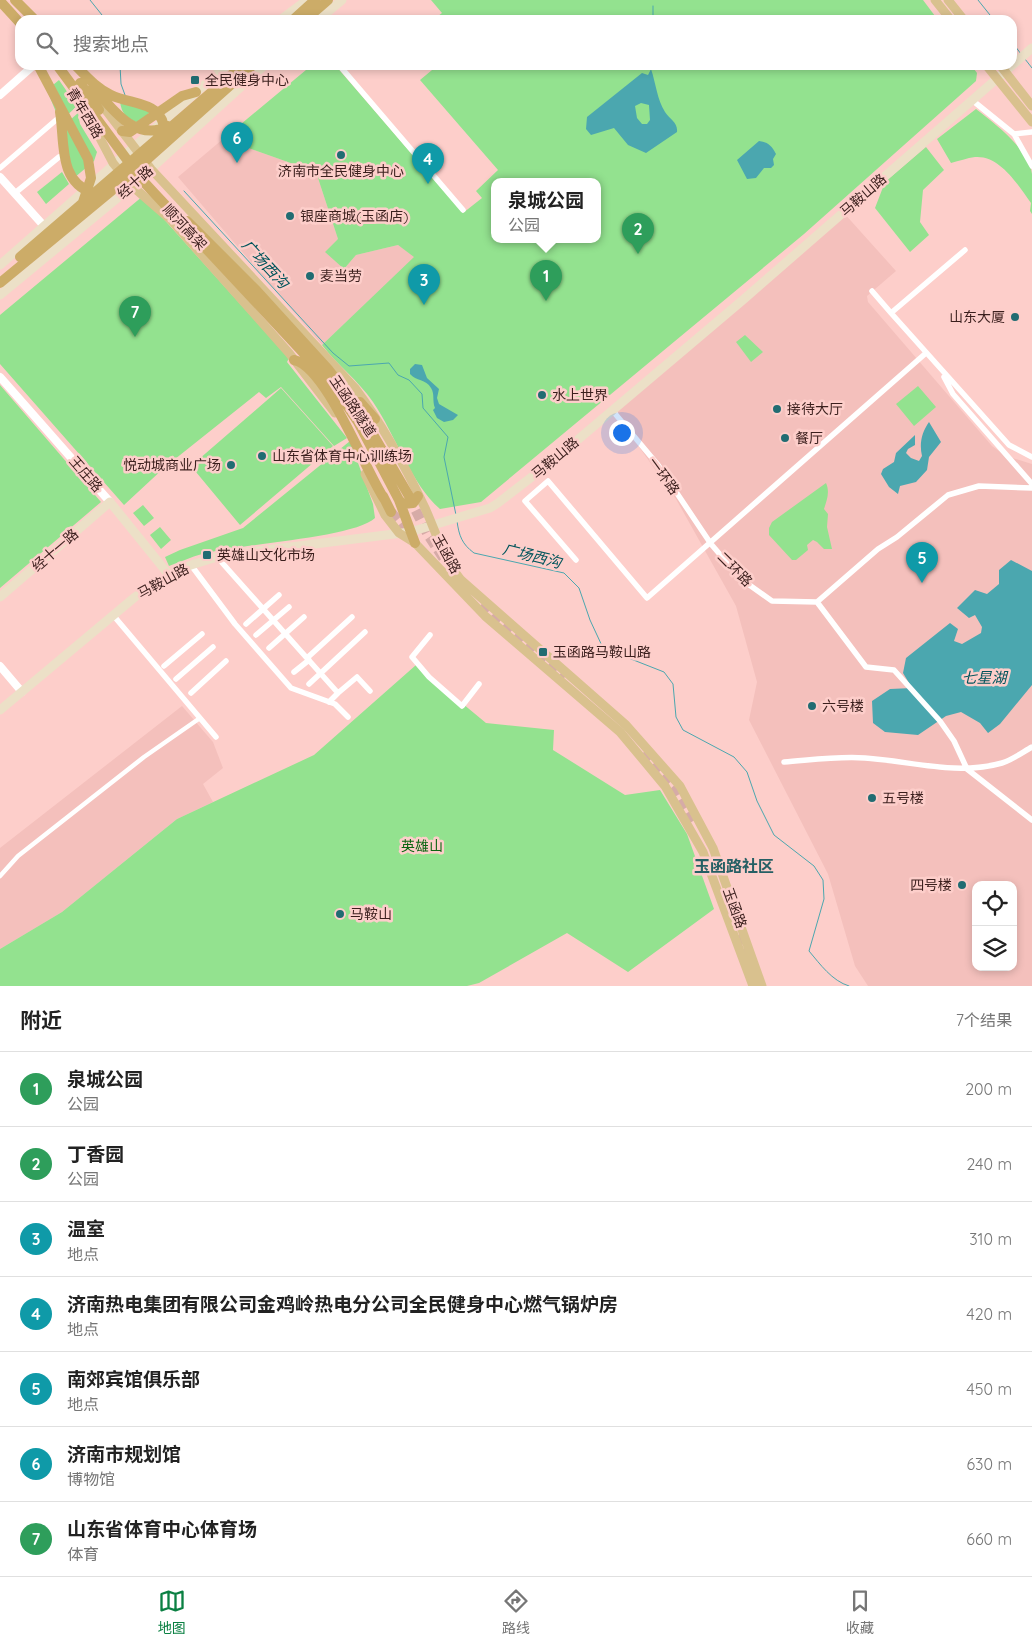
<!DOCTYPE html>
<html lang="zh">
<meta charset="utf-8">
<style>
:root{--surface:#fff;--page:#f6f6f6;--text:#222;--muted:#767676;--line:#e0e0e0;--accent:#0b8043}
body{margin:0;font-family:Quicksand,"Noto Sans SC",sans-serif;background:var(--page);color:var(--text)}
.controls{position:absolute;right:15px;bottom:15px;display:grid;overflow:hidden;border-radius:10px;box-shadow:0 2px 8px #0003}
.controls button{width:45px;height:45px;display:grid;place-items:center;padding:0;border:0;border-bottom:1px solid var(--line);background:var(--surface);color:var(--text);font:25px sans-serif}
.you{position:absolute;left:621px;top:432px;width:18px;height:18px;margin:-12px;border:4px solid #fff;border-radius:50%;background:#1a73e8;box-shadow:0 0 0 8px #1a73e833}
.badge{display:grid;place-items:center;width:32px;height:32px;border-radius:50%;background:var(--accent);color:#fff;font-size:16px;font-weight:700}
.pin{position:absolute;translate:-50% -41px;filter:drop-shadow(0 1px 2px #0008)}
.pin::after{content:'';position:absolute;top:26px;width:18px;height:15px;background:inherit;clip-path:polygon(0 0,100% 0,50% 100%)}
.popup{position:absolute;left:491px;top:178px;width:110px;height:65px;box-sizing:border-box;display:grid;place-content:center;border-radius:10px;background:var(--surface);filter:drop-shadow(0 1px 4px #0005);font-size:16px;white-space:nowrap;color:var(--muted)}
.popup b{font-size:19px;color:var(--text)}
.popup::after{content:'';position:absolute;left:50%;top:100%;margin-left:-10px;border:10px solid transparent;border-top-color:var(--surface)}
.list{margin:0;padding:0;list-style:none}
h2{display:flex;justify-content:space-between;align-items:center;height:65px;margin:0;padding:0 20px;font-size:21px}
h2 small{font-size:16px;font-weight:400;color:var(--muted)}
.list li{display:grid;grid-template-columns:32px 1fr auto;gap:15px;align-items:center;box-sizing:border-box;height:75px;padding:0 20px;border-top:1px solid var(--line)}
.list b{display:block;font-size:19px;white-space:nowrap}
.list p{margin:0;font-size:16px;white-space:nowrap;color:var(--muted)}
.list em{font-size:16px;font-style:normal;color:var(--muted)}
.icon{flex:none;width:28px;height:28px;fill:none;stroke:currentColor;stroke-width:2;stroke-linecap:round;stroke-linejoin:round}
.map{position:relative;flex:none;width:1032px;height:986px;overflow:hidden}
.search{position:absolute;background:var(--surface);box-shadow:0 2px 8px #0003;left:15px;right:15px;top:15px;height:55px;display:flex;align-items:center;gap:12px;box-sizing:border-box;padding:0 18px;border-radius:15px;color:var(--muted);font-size:19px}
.sheet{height:590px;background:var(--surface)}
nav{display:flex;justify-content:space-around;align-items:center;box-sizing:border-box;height:70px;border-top:1px solid var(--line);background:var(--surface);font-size:14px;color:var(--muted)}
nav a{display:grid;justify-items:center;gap:2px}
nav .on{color:var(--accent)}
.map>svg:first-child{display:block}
</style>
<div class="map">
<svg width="1032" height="986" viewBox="0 0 1032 986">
<rect width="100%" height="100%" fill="#fdceca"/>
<path fill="#f4c0bc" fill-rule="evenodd" d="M223 139 316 172 338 239 344 269 356 255 398 245 415 257 322 345 178 177Z
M843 212 896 271 867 296 868 302 992 446 1006 456 1032 464V986H868L855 966 828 874 749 720 757 682 736 606 676 499 615 413ZM976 885H1013V967H976Z
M182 706 213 742 223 768 203 784 213 802 177 819 62 912 0 949V848Z"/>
<path fill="#93e28f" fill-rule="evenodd" d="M431 0H923L938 20H433L442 13Z
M312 65H335L463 213 482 198 476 191 498 170 420 80 432 70 428 65H971L977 73 976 81 804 234 481 502 440 509C411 484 395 434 373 402 358 380 337 365 322 345L414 257 398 245 356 255 344 269 325 252 338 239 316 172 223 139ZM495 182H597V240H495Z
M59 80 77 106 60 122 47 90Z
M120 100 151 110 141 124C128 119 121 115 120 100Z
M976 109C994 123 1029 149 1032 174 1032 187 1032 201 1032 214L1030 211 1031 203C1018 185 1000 155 975 157 967 158 959 161 951 163L937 139Z
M78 113 80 124 97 152 94 161 74 178 62 127Z
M926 147 944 170 923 190 920 222 929 235 910 252 875 208 885 182Z
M62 172 69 184 46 204 37 192Z
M143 196 289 358 287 362 347 438 334 446 281 387 266 398 259 392 165 467 124 505 0 364V315Z
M745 335 763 352 751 362 736 342Z
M0 385 101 502 0 588Z
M918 386 936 407 914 426 896 404Z
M281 388 333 446 240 525 191 466Z
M350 441 373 504 375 518C354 538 238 544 202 554 191 557 180 562 169 566L165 557 180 550 243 528Z
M826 483C830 492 827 500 824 509L828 514 827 527 832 549H824L817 542 813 540 807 545 808 550 796 560H792L769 535V528L772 522Z
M143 505 154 518 144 526 133 513Z
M160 527 171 540 161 549 150 535Z
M416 665 486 723 554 730 553 750 625 795 660 790 687 834 714 909 628 972 567 933 479 983 467 986H0V949L62 912 177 819 314 755Z"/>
<path fill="#4ba7af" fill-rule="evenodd" d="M651 69C656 84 657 99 665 112 670 120 678 122 677 132L646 153 628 145 614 128 591 135 586 129 587 117 642 73 648 75ZM641 103 649 105 650 120 647 124H642L637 118 635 106Z
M759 141C768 142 772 146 776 154L773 159 774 165 771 168H764L756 178 747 179 737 160Z
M415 364 422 365 427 378 439 389 437 398 439 404 458 415 453 420 444 422 437 418 433 410 435 408C432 401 435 394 431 388 426 379 416 381 410 374V369Z
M929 422 941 442 929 457 927 470 916 482 900 486 898 494 889 487 881 474 883 469 894 462 896 453 915 435V445L908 449 906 453 911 458 919 461 922 456C919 443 922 432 929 422Z
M1011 560 1032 571V685L1000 724 988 733 980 723 961 712 946 716 918 735 885 732 873 723 872 701 890 689 912 688 903 673 906 658 950 623 958 629 954 641 962 644 981 633 982 627 975 615 969 618 957 608 975 590 987 594 999 584V570Z"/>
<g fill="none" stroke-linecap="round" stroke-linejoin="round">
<path stroke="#4ba7af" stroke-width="1" d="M90 0 106 20
M978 0 994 20
M653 20V6
M1012 42 1021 54
M1025 59 1032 68
M120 65 121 84 125 95
M651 69V65
M184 191 333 353 349 366 389 363 398 375 409 380 422 394 423 408 448 437 444 457 456 515
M457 521C459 536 462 544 474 553L564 573 579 588 590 620 603 648 664 672 673 684 676 717 683 730 734 757 747 772 757 801 774 835 814 866 823 880 824 899 809 951C820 964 832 981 849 986"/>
<path stroke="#d6aba7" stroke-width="10" stroke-dasharray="10 5" stroke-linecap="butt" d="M409 497 428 535 446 562
M391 512 413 538
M483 603 499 621 565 677
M644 752 675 789 694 821
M723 893 746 957"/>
<path stroke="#fff" stroke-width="4.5" d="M0 876 18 856 144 757 200 718"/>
<path stroke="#fff" stroke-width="5.5" d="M339 65 463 210
M972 100 1014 134 1032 166
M1014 134 1032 132
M0 168 56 120
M15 193 59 157
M872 291 891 313 965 250
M891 313 1009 445 1032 457
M944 377 953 394 1032 484
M612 410 658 465 711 544 741 579 772 601 817 602
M1032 488 979 486 948 495 897 537 878 549 817 602 866 667 894 670 940 721 954 741 967 769 1032 820
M217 557 338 693 329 702
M576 560 525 501 548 481 647 598 926 353
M191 565 235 624 291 688 335 704 348 717
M113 615 216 737
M246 624 279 595
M256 635 289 607
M430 635 412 657 429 677 462 706 479 684
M269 648 304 617
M307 658 352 617
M164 666 202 634
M294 672 309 660
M176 679 213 647
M309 684 365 632
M191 693 226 661
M338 693 357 677 370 691
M784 762C811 760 838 756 865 758 911 761 956 776 1002 763 1012 760 1023 752 1032 747"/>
<path stroke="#fff" stroke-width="8" d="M0 95 34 65
M0 177 44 226
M0 377 110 502
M0 666 22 692"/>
<path stroke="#ece0c7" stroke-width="9" d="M280 20 307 0
M318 20 342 0
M0 265 227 65
M0 295 132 186 265 65
M0 597 110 502 169 575
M0 710 135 597 169 575 191 565 217 557 251 552 410 532 490 508 498 503 555 459 744 299 1032 48"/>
<path stroke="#d9c18e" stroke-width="9" d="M935 0 951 20
M948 0 964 20
M986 65 1032 122
M1000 65 1032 106
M95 96 151 169 355 388C381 423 406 468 425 508 436 532 443 558 461 580L626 725 680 786 713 848 762 986
M82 104 113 163 132 186 170 219 289 353 335 413
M365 474 385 515 399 533 415 543 485 616 620 732 665 786 703 852 753 986"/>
<path stroke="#ccac68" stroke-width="10" d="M15 0 35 20
M0 1 20 23
M293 20 315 0
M305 20 328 0
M38 65 88 159 91 178 83 202
M57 65 142 180 311 361 341 397 358 422 399 500 415 543
M75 65C86 76 96 88 111 95 133 106 168 100 164 138
M80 83 99 110
M93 87C112 109 136 143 168 126
M60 112C65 142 58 182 93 193
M122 131 130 132 182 96 196 92
M187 221 257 291 328 369 357 407 409 496
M20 257 243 65
M0 283 115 188 253 65
M294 360C327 367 365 471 385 500
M360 402 375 419
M383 496 391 512
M399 500 403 504 413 503 418 496"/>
</g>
<g fill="#216c72" stroke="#fdceca" stroke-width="2">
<rect x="190" y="75" width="10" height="10" rx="2.5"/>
<circle cx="341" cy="155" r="5"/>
<circle cx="290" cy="216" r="5"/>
<circle cx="310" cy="276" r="5"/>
<circle cx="1015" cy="317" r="5"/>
<circle cx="542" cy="395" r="5"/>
<circle cx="777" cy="409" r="5"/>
<circle cx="785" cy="438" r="5"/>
<circle cx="262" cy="456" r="5"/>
<circle cx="231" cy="465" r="5"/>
<rect x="202" y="550" width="10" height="10" rx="2.5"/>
<rect x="538" y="647" width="10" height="10" rx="2.5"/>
<circle cx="812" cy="706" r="5"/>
<circle cx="872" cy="798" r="5"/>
<circle cx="962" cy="885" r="5"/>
<circle cx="340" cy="914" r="5"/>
</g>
<g text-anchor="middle" stroke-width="5" stroke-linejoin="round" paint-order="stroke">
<g font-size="14" fill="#3b1f1d" stroke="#fdceca" text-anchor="start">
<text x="205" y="85">全民健身中心</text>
<text x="341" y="176" text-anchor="middle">济南市全民健身中心</text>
<text x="300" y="221">银座商城(玉函店)</text>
<text x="320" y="281">麦当劳</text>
<text x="1005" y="322" text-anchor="end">山东大厦</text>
<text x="552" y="400">水上世界</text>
<text x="787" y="414">接待大厅</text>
<text x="795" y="443">餐厅</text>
<text x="272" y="461">山东省体育中心训练场</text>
<text x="221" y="470" text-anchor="end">悦动城商业广场</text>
<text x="217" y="560">英雄山文化市场</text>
<text x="553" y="657">玉函路马鞍山路</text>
<text x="822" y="711">六号楼</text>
<text x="882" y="803">五号楼</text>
<text x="952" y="890" text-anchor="end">四号楼</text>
<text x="350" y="919">马鞍山</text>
</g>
<g font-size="14" fill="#3b1f1d" stroke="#fdceca">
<text transform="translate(85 113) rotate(59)" y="5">青年西路</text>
<text transform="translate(135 182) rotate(-41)" y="5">经十路</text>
<text transform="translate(863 195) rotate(-41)" y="5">马鞍山路</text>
<text transform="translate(185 227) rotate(47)" y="5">顺河高架</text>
<text transform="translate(353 406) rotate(56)" y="5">玉函路隧道</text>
<text transform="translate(555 458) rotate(-40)" y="5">马鞍山路</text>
<text transform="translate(86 474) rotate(49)" y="5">王庄路</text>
<text transform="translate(664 476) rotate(54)" y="5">一环路</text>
<text transform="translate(55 550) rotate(-41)" y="5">经十一路</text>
<text transform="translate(447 554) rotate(61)" y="5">玉函路</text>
<text transform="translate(735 569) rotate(45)" y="5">二环路</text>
<text transform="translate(163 581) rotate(-29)" y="5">马鞍山路</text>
<text transform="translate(735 908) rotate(70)" y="5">玉函路</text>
</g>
<g font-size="14" fill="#0b6511" stroke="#fdceca">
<text x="422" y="851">英雄山</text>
</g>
<g font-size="15" font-style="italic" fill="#00545b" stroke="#fdceca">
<text transform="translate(265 264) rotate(47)" y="5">广场西沟</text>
<text transform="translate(532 556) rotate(14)" y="5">广场西沟</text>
<text x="984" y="683">七星湖</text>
</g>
<g font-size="16" font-weight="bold" fill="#255f64" stroke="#fdceca">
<text x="734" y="872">玉函路社区</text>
</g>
</g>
</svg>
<div class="controls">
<button><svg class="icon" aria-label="locate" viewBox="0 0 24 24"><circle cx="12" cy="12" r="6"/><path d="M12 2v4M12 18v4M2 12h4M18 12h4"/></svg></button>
<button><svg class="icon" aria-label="layers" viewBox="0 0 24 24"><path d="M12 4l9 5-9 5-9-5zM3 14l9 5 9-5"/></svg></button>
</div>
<div class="you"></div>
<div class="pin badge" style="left:546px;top:301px;background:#2e9e5b">1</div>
<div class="popup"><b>泉城公园</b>公园</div>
<div class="pin badge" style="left:638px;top:254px;background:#2e9e5b">2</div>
<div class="pin badge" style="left:424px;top:305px;background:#0f9aa8">3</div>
<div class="pin badge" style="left:428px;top:184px;background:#0f9aa8">4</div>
<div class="pin badge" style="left:922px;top:583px;background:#0f9aa8">5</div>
<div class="pin badge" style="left:237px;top:163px;background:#0f9aa8">6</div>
<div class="pin badge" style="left:135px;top:337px;background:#2e9e5b">7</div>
<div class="search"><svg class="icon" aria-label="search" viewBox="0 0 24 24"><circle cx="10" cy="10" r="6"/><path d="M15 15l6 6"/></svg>搜索地点</div>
</div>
<section class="sheet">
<h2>附近<small>7个结果</small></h2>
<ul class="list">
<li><span class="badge" style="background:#2e9e5b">1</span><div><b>泉城公园</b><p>公园</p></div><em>200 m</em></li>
<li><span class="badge" style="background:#2e9e5b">2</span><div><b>丁香园</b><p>公园</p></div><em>240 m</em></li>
<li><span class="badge" style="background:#0f9aa8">3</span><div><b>温室</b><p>地点</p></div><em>310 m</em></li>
<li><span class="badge" style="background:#0f9aa8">4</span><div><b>济南热电集团有限公司金鸡岭热电分公司全民健身中心燃气锅炉房</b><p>地点</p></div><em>420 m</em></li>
<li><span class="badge" style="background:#0f9aa8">5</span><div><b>南郊宾馆俱乐部</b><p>地点</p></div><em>450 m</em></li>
<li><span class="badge" style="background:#0f9aa8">6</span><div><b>济南市规划馆</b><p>博物馆</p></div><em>630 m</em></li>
<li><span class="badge" style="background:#2e9e5b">7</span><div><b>山东省体育中心体育场</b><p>体育</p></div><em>660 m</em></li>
</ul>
</section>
<nav>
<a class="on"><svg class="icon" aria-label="map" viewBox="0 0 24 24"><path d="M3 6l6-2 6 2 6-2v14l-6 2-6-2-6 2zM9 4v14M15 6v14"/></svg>地图</a>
<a><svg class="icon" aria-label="directions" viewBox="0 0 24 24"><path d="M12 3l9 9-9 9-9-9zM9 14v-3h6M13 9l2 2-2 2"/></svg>路线</a>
<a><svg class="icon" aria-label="saved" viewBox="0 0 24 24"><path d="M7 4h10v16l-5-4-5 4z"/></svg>收藏</a>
</nav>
